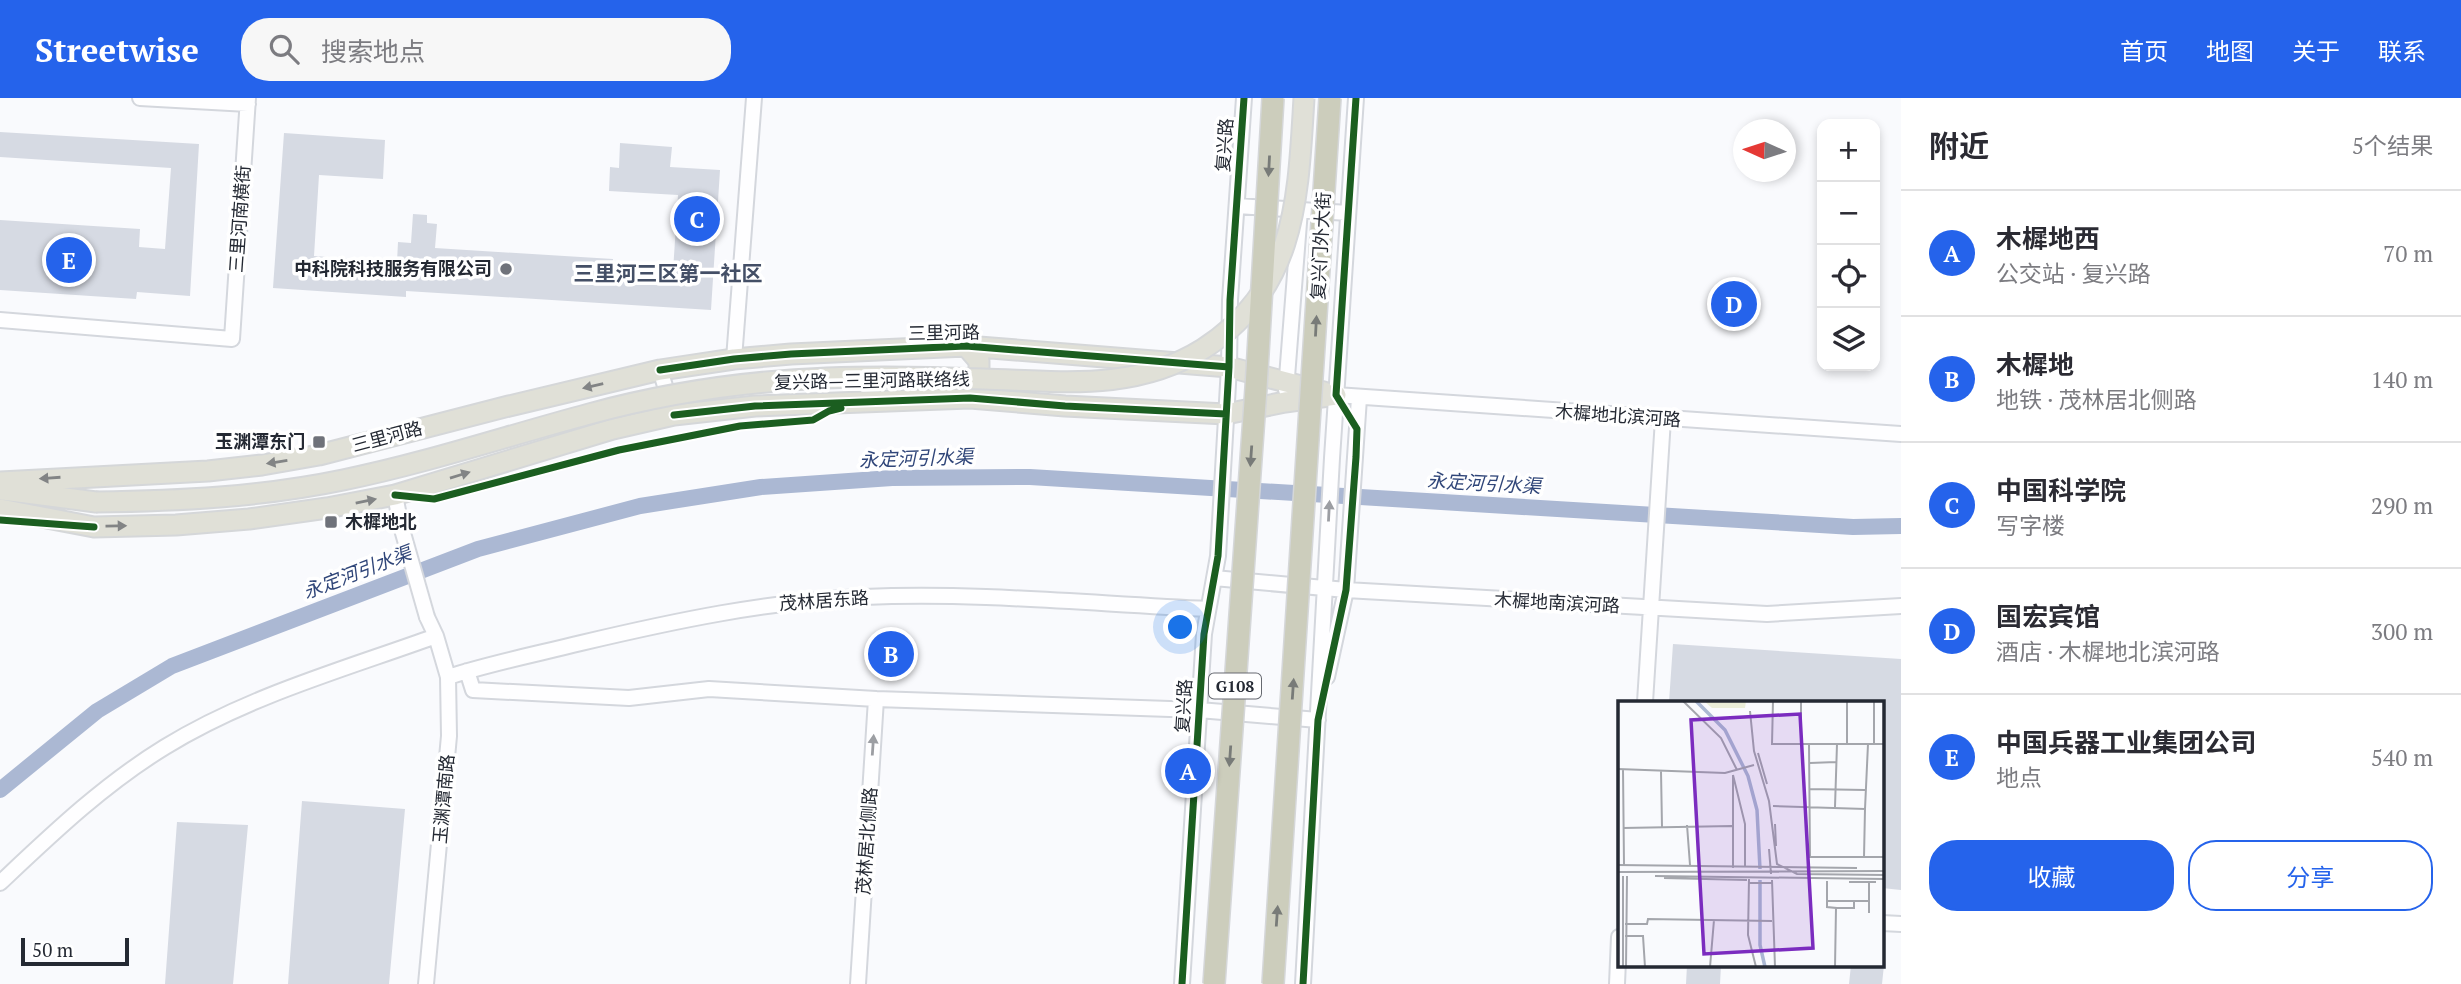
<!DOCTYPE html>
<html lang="zh">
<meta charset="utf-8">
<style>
:root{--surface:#fff;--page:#f7f7f7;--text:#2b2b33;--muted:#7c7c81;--line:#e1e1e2;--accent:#2563eb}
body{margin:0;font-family:"PT Serif","Noto Sans SC",serif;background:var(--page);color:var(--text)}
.controls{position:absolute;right:21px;top:21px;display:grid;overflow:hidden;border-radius:14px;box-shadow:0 4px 10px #0003}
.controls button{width:63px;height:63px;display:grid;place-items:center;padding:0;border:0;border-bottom:2px solid var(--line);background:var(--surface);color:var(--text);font:35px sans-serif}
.compass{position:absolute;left:1733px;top:21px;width:63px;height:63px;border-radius:50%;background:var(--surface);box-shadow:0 4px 10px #0003;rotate:273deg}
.scale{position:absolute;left:21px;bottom:18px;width:108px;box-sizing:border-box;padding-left:7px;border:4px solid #242933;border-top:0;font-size:19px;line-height:24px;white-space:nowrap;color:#242933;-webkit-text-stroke:5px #fff;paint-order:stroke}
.you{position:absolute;left:1181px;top:530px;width:24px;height:24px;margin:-18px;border:5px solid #fff;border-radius:50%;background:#1a73e8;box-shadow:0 0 0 10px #1a73e833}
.badge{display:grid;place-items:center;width:46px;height:46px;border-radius:50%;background:var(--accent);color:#fff;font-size:23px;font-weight:700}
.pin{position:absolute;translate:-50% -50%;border:4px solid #fff;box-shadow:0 2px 7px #0006}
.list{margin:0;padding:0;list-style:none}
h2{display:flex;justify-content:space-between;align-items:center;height:91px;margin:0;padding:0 28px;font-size:30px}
h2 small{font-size:23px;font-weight:400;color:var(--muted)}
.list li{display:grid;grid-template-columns:46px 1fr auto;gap:21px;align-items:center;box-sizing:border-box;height:126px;padding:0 28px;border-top:2px solid var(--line)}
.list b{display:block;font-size:26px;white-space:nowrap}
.list p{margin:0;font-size:23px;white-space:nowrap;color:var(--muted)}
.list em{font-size:23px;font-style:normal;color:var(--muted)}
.actions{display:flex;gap:14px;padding:21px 28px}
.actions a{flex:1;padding:16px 0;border:2px solid var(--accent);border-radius:28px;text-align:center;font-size:24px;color:var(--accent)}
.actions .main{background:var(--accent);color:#fff}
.icon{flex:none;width:38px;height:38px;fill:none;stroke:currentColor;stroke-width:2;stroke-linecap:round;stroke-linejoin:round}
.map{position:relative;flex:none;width:1901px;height:886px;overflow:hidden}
header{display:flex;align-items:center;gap:42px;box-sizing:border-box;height:98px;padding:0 35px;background:var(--accent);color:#fff}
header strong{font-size:33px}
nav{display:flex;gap:38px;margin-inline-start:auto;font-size:24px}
.search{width:490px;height:63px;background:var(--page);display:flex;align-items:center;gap:18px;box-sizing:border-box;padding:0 24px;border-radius:28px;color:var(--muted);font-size:26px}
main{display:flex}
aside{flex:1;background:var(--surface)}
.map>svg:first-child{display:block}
</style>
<header>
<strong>Streetwise</strong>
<div class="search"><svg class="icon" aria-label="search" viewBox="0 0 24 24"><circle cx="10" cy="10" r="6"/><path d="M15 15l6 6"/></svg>搜索地点</div>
<nav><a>首页</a><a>地图</a><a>关于</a><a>联系</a></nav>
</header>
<main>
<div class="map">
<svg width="1901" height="886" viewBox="0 0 1901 886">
<rect width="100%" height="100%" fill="#f9fafd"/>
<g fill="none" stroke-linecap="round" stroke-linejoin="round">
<path stroke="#abb8d3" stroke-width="16" d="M0 692 97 613 172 568 478 451 640 408 761 389 892 380 1030 379 1853 429 1901 428"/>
</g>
<path fill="#d6dae3" d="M0 34 199 46 190 198 137 194 136 201 0 192V122L140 131 139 149 165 151 171 70 0 59Z
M284 35 385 42 383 81 319 77 314 158 397 164 398 144 411 145 413 116 427 117V125L437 126 435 150 613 161V169L673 173 678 97 609 93 610 69 619 70 620 45 672 49 670 69 720 72 711 212 406 193V199L273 190Z
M1673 546 1901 561V792L1882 790V604H1669Z
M302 703 405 711 389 886H288Z
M177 724 248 727 233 886H165Z
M1687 867H1721L1720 886H1686Z
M1851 867H1884L1882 886H1849Z"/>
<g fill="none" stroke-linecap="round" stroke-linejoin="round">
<g stroke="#d4d7dd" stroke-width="18">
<path id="minor" d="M140 0 248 6
M1237 108 1348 115
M0 222 232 241 248 0
M734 261 754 0
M660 272 671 307
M1286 292 1300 112
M1336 297 1901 336
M395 397 401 428
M1214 480 1346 492 1767 516 1901 508
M467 573 473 592 629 600 709 591 876 601 1199 612 1318 622
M448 579C491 565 537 556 581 545 674 523 768 503 864 499 978 494 1094 506 1208 511
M1327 579 1346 492 1359 300
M1645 604 1663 321
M0 785C52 736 103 687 165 649 248 598 345 571 436 538
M1882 825 1901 826
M426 886 449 638 448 579 436 538 427 519
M858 886 876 601
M1182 886 1204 536 1218 458 1229 269 1230 202 1244 0
M1303 886 1332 360 1356 0
M1617 886 1619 839"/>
</g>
<g stroke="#d5d7d9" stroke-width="23">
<path id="major" d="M966 248 979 263V285L973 296
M0 384 208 373 262 367 319 357 509 308 660 272 734 261 791 256 966 248 1229 269 1324 294
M3 392 96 404
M0 411 94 429 176 427 249 421 327 410 395 397 613 331 674 317 755 308 970 300 1065 308 1226 316 1285 304 1336 297"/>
</g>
<use href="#minor" stroke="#fefeff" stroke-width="14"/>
<use href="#major" stroke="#e0e0d7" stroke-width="19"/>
<g stroke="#d4d7dd" stroke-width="18" stroke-linecap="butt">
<path id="minor-bridge" d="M401 428 427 519"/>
</g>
<g stroke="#d5d7d9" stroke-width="23" stroke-linecap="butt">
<path id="major-bridge" d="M96 404C179 403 261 399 343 382 426 365 507 338 589 316 666 295 747 283 827 280 879 278 931 279 983 281 1060 283 1134 294 1203 251 1297 191 1298 99 1304 0"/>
</g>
<g stroke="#d5d7d9" stroke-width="24" stroke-linecap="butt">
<path id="highway-bridge" d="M1214 886 1256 290 1273 0
M1273 886 1330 0"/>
</g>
<use href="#minor-bridge" stroke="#fefeff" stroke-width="14"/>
<use href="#major-bridge" stroke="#e0e0d7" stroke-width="19"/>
<use href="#highway-bridge" stroke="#cccdbc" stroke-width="21"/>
<g stroke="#fff" stroke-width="11">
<path id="cycleway" d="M660 272 734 261 791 256 966 248 1229 269
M674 317 755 308 970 300 1065 308 1226 316
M395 397 434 401 619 352 740 328 813 322 829 313 841 310
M0 422 94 429
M1182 886 1204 536 1218 458 1229 269 1230 202 1244 0
M1303 886 1318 622 1346 492 1356 359 1357 331 1336 297 1356 0"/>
</g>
<use href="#cycleway" stroke="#1b5e20" stroke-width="7"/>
</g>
<defs><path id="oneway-solid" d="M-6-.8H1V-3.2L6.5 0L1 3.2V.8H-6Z" transform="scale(1.75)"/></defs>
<g fill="#787b78">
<use href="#oneway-solid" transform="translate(1269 68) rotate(93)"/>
<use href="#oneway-solid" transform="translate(1316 228) rotate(-87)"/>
<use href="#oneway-solid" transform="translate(1251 358) rotate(94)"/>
<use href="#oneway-solid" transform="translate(1293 591) rotate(-86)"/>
<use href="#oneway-solid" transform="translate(1230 658) rotate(94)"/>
<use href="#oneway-solid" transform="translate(1277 818) rotate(-86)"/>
</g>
<g fill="#828485">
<use href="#oneway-solid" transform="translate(593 288) rotate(167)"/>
<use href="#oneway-solid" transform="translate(277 364) rotate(171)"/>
<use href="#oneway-solid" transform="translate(460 377) rotate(-17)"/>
<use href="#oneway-solid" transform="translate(50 380) rotate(176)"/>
<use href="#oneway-solid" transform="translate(366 403) rotate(-11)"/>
<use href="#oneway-solid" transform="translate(116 428) rotate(-1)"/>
</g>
<g fill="#9c9ea3">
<use href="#oneway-solid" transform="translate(1329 413) rotate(-87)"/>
<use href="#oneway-solid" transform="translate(873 647) rotate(-86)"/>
</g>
<g fill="#6f727a" stroke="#fff" stroke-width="2.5">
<circle cx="506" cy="171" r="7"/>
<rect x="312" y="337" width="14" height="14" rx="3.5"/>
<rect x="324" y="417" width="14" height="14" rx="3.5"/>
</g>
<g text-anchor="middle" stroke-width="7" stroke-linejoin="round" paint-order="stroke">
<rect fill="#fff" stroke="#666970" stroke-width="2" x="1209" y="575.5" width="52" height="25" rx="5"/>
<g font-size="16" font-weight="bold" fill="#242933">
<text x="1235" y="594">G108</text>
</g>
<g font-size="18" fill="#242933" stroke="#fff">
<text transform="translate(1225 47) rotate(-86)" y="6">复兴路</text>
<text transform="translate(240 121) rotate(-86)" y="6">三里河南横街</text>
<text transform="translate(1321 148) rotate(-87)" y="6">复兴门外大街</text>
<text transform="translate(944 235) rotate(-1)" y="6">三里河路</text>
<text transform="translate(872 283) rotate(-1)" y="6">复兴路—三里河路联络线</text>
<text transform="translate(1618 318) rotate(4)" y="6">木樨地北滨河路</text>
<text transform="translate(387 339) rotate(-15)" y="6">三里河路</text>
<text transform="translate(824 503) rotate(-4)" y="6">茂林居东路</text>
<text transform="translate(1557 505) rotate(3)" y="6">木樨地南滨河路</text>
<text transform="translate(1184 608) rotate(-87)" y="6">复兴路</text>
<text transform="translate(444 701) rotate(-85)" y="6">玉渊潭南路</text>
<text transform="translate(867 743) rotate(-86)" y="6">茂林居北侧路</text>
</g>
<g font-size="18" font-weight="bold" fill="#242933" stroke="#fff" text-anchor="end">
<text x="492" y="177">中科院科技服务有限公司</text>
<text x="305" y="350">玉渊潭东门</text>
<text x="345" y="430" text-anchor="start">木樨地北</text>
</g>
<g font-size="19" font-style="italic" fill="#304679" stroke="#fff">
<text transform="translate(916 360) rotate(-2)" y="7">永定河引水渠</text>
<text transform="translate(1484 385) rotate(3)" y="7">永定河引水渠</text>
<text transform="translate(357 474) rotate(-21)" y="7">永定河引水渠</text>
</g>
<g font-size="21" font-weight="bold" fill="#444f66" stroke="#fff">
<text x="668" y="183">三里河三区第一社区</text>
</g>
</g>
<g transform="translate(1618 603)">
<rect width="266" height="266" fill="#f9fafd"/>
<path d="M86 0H128L127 7H94Z" fill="#eaedd8"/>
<path fill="none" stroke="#abb8d3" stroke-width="3.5" d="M78 0 107 29 130 75 139 109 142 168M142 179V244L147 266"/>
<path fill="none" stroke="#a4a6ac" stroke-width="2" d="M65 0 103 37 119 69M155 0 154 43H266M183 0V43M256 0V43M132 10 136 50 151 100 159 163 179 173 266 174M191 43 192 156H266M229 43V0M140 52 149 83M192 62 218 61M0 68 107 72 136 64M5 68 6 164M43 70 44 126M115 74 127 123V165M191 88 247 89M155 105 247 108 250 43M217 106 219 43M157 123 158 145M69 124 72 164M5 127 114 125M151 148 153 173M246 156 247 108M0 164 239 167M115 167V74M0 171 266 170M37 175 266 178M46 177 129 179M131 178 130 234 138 266M154 179 157 266M209 180V206L218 207 217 266M231 181H258M251 181V212M130 182H154M209 200H251M218 207H236V200M7 223H29L30 218 154 220M7 235H25L27 266M5 266V175M8 266 9 175M92 266 96 219"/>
<path fill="#7b2cbf" fill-opacity="0.15" stroke="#7b2cbf" stroke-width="3.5" d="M182 13 195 247 86 253 73 19Z"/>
<rect width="266" height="266" fill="none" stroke="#242933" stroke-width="3.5"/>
</g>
</svg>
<div class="controls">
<button>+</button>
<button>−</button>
<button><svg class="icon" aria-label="locate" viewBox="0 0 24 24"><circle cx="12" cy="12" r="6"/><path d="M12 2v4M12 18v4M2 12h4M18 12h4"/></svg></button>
<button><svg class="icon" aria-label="layers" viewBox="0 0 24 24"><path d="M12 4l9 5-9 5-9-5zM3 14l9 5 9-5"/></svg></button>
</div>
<svg class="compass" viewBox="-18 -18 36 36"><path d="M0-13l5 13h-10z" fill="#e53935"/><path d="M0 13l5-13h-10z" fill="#7c7c81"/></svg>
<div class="scale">50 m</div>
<div class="you"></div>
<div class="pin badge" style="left:1188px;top:673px">A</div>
<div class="pin badge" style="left:891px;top:556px">B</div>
<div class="pin badge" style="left:697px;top:121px">C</div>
<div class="pin badge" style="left:1734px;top:206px">D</div>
<div class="pin badge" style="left:69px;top:162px">E</div>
</div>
<aside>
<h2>附近<small>5个结果</small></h2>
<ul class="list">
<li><span class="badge">A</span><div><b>木樨地西</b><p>公交站 · 复兴路</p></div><em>70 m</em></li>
<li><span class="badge">B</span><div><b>木樨地</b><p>地铁 · 茂林居北侧路</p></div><em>140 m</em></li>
<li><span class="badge">C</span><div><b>中国科学院</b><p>写字楼</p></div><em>290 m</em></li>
<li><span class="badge">D</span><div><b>国宏宾馆</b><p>酒店 · 木樨地北滨河路</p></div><em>300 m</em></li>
<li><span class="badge">E</span><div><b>中国兵器工业集团公司</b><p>地点</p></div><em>540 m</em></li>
</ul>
<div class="actions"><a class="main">收藏</a><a>分享</a></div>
</aside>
</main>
